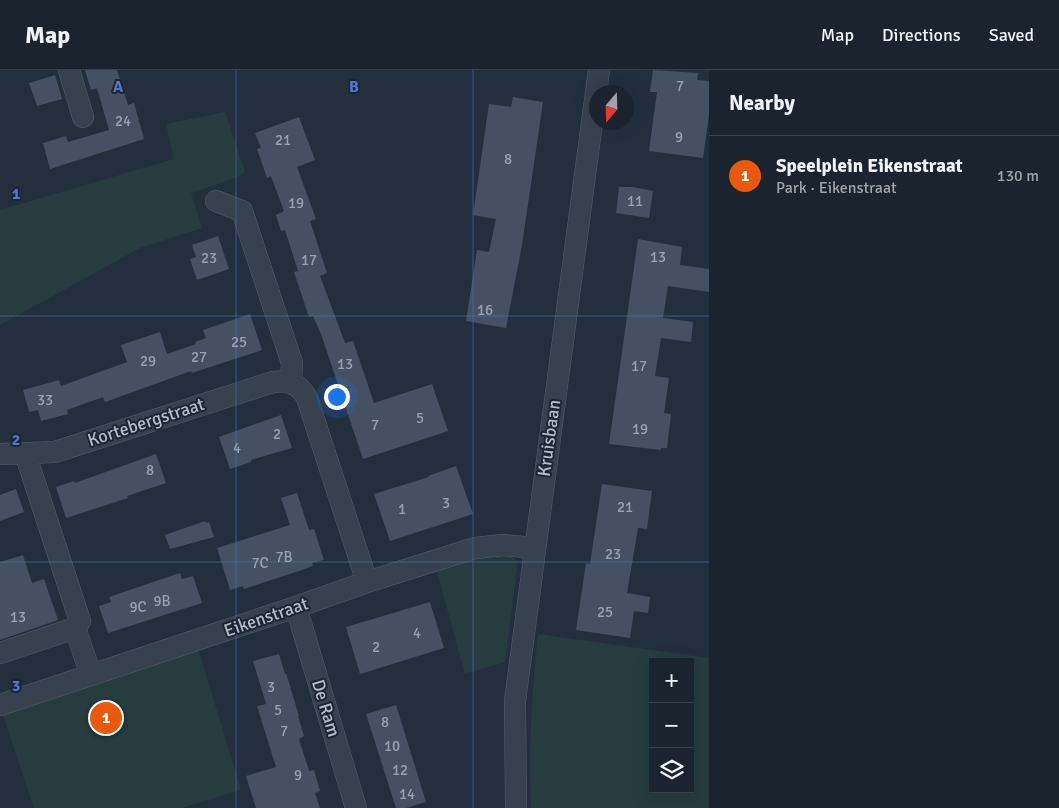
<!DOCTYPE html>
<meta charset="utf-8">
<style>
:root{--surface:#1b232e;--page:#282f3a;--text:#f1f3f6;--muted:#a0a4aa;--line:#39404a;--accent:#ea580c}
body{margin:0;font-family:Signika,sans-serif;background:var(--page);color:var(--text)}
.controls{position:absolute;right:15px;bottom:15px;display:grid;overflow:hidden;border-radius:0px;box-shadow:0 5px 20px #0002}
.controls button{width:45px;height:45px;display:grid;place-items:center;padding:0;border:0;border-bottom:1px solid var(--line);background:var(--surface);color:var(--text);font:25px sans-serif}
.compass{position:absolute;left:589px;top:15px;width:45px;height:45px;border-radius:50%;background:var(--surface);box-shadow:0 5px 20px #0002;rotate:199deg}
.you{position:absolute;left:336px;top:326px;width:18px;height:18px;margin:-12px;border:4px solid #fff;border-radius:50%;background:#1a73e8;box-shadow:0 0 0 8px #1a73e833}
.badge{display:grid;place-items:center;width:32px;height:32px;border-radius:50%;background:var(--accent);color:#fff;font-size:16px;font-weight:700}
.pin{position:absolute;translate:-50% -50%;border:2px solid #fff;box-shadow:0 1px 5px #0006}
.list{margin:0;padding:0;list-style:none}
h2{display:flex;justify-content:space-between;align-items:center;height:65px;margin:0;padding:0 20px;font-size:21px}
h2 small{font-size:16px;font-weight:400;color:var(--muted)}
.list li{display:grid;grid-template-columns:32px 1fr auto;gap:15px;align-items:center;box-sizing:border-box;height:80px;padding:0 20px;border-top:1px solid var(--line)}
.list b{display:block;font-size:19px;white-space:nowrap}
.list p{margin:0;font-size:16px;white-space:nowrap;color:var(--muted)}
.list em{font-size:16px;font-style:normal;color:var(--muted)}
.icon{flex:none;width:28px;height:28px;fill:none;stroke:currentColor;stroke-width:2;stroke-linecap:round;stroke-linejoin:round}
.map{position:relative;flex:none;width:709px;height:738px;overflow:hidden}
header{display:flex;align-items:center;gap:30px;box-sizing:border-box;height:70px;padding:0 25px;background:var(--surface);border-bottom:1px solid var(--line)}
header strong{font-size:24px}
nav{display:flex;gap:28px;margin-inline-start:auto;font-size:18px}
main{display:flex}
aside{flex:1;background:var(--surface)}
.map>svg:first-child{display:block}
</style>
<header>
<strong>Map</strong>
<nav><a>Map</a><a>Directions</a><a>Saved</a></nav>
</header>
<main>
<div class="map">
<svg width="709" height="738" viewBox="0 0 709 738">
<rect width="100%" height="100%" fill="#242f3e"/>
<path fill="#263c3f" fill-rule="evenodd" d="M225 42 245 102 238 107 191 123 202 158 140 178 0 255V140L174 89 166 54Z
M485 483H506L518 491 505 592 465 604 436 498Z
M538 564 709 588V738H531C528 679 532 622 538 564ZM653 592H690V719H653Z
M198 578 241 720 182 738H34L2 642Z"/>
<path fill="#455162" d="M85 0H117L128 35 134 33 144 69 50 99 43 73 66 66 68 72 109 60 97 18 91 20Z
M653 0 698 3 697 10 709 11V45L703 88 649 81 657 22H650Z
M55 5 62 29 37 36 29 13Z
M513 27 543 32 522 175 506 258 466 251 477 180 489 182 496 149 473 145 489 34 511 37Z
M299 47 315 90 297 97 316 149 310 151 327 203 320 206 345 273 353 271 374 333 432 314 448 361 363 389 321 264 313 246 309 247 294 202 298 201 285 160 281 161 276 145 284 141 271 106 267 108 257 79 261 78 255 63Z
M619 117H633L653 121 649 148 616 143Z
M218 166 229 199 197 210 190 189 196 187 192 175Z
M638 169 682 177 680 195 709 199V222L668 216 663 248 693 252 691 272 661 268 655 306 669 308 664 343 671 344 667 378H661V380L609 374Z
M250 244 262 280 192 303 191 301 105 332 103 327 67 340 68 344 41 351 38 340 29 342 23 320 59 310 61 316 127 292 121 275 160 262 167 284 196 274 195 272 206 268 203 260Z
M281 345 292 378 251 390V392L230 399 219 367Z
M156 384 166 413 127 426 128 428 66 448 56 417 74 411 75 413Z
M456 396 473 444 390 471 374 424 429 407 428 406Z
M602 414 652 421 647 459 638 458 627 523 650 527 648 543 634 541 630 568 576 560 586 493 590 494Z
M16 419 24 442 0 451V425Z
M297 423 309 460 314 459 324 490 312 493 313 496 302 500 244 519 243 516 230 520 217 478 290 455 281 428Z
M205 451 206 453 209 452 214 467 170 479 165 465Z
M23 485 32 513 44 509 58 550 0 570V492Z
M180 503 182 509 193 506 202 533 108 563 99 536 111 532 109 527Z
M430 532 444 578 360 604 346 557Z
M279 584 285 604 286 603 299 646H298L304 666 299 669 309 701 314 700 320 721 315 723 320 738H256L246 706 276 697 257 636 266 634 253 591Z
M396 635 426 732 406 738H396L366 644Z"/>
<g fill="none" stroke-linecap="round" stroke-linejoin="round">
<g stroke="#565f6c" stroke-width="22">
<path id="minor" d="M69 0 83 47
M216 131 242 141 292 293 291 312
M25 383 80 551 75 558 91 605
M0 384 55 382 273 312C289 310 299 314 307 328L367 512
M296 537 356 738
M0 583 75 558
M0 635 296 537 367 512 475 478 503 475 535 478
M516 738 515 631 599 0"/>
</g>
<use href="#minor" stroke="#38414e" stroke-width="21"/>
</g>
<path fill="none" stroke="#5274d3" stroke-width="1" stroke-opacity="0.55" d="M236 0V738M473 0V738M0 246H709M0 492H709"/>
<g text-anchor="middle" stroke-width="4" stroke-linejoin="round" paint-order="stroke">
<g font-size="15" fill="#98a1af">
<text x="680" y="21">7</text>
<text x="123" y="56">24</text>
<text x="679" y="72">9</text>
<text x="283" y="75">21</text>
<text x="508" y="94">8</text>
<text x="635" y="136">11</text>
<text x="296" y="138">19</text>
<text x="658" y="192">13</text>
<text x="209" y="193">23</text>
<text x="309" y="195">17</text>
<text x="485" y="245">16</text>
<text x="239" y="277">25</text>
<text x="199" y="292">27</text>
<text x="148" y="296">29</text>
<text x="345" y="299">13</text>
<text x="639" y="301">17</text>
<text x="45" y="335">33</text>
<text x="420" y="353">5</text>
<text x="375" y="360">7</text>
<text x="640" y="364">19</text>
<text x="277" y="369">2</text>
<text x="237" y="383">4</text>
<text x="150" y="405">8</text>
<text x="446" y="438">3</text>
<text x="625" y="442">21</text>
<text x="402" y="444">1</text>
<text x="613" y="489">23</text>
<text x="284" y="492">7B</text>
<text x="260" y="498">7C</text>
<text x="162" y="536">9B</text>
<text x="138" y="542">9C</text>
<text x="605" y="547">25</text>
<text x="18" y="552">13</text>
<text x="417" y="568">4</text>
<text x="376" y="582">2</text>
<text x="271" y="622">3</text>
<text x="278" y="645">5</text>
<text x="385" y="657">8</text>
<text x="284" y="666">7</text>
<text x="392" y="681">10</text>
<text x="400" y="705">12</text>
<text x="298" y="710">9</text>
<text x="407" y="729">14</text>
</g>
<g font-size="18" fill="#b4bcc9" stroke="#1d2633">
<text transform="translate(146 352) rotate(-18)" y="6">Kortebergstraat</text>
<text transform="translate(549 368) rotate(-82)" y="6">Kruisbaan</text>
<text transform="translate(266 547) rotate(-19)" y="6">Eikenstraat</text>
<text transform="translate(326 638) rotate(73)" y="6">De Ram</text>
</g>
</g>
<g font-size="16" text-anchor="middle" font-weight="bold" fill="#5274d3" stroke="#1d2633" stroke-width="4" stroke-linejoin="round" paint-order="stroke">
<text x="118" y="22">A</text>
<text x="354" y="22">B</text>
<text x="16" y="129">1</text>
<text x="16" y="375">2</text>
<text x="16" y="621">3</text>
</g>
</svg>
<div class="controls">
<button>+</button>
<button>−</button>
<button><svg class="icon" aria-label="layers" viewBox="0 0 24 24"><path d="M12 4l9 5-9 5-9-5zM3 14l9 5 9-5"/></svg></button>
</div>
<svg class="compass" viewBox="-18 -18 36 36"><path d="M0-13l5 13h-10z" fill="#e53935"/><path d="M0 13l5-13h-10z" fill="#a0a4aa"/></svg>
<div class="you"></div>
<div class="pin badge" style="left:106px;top:648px">1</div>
</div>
<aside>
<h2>Nearby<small></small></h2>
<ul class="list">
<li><span class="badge">1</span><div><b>Speelplein Eikenstraat</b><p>Park · Eikenstraat</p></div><em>130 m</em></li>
</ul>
</aside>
</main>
